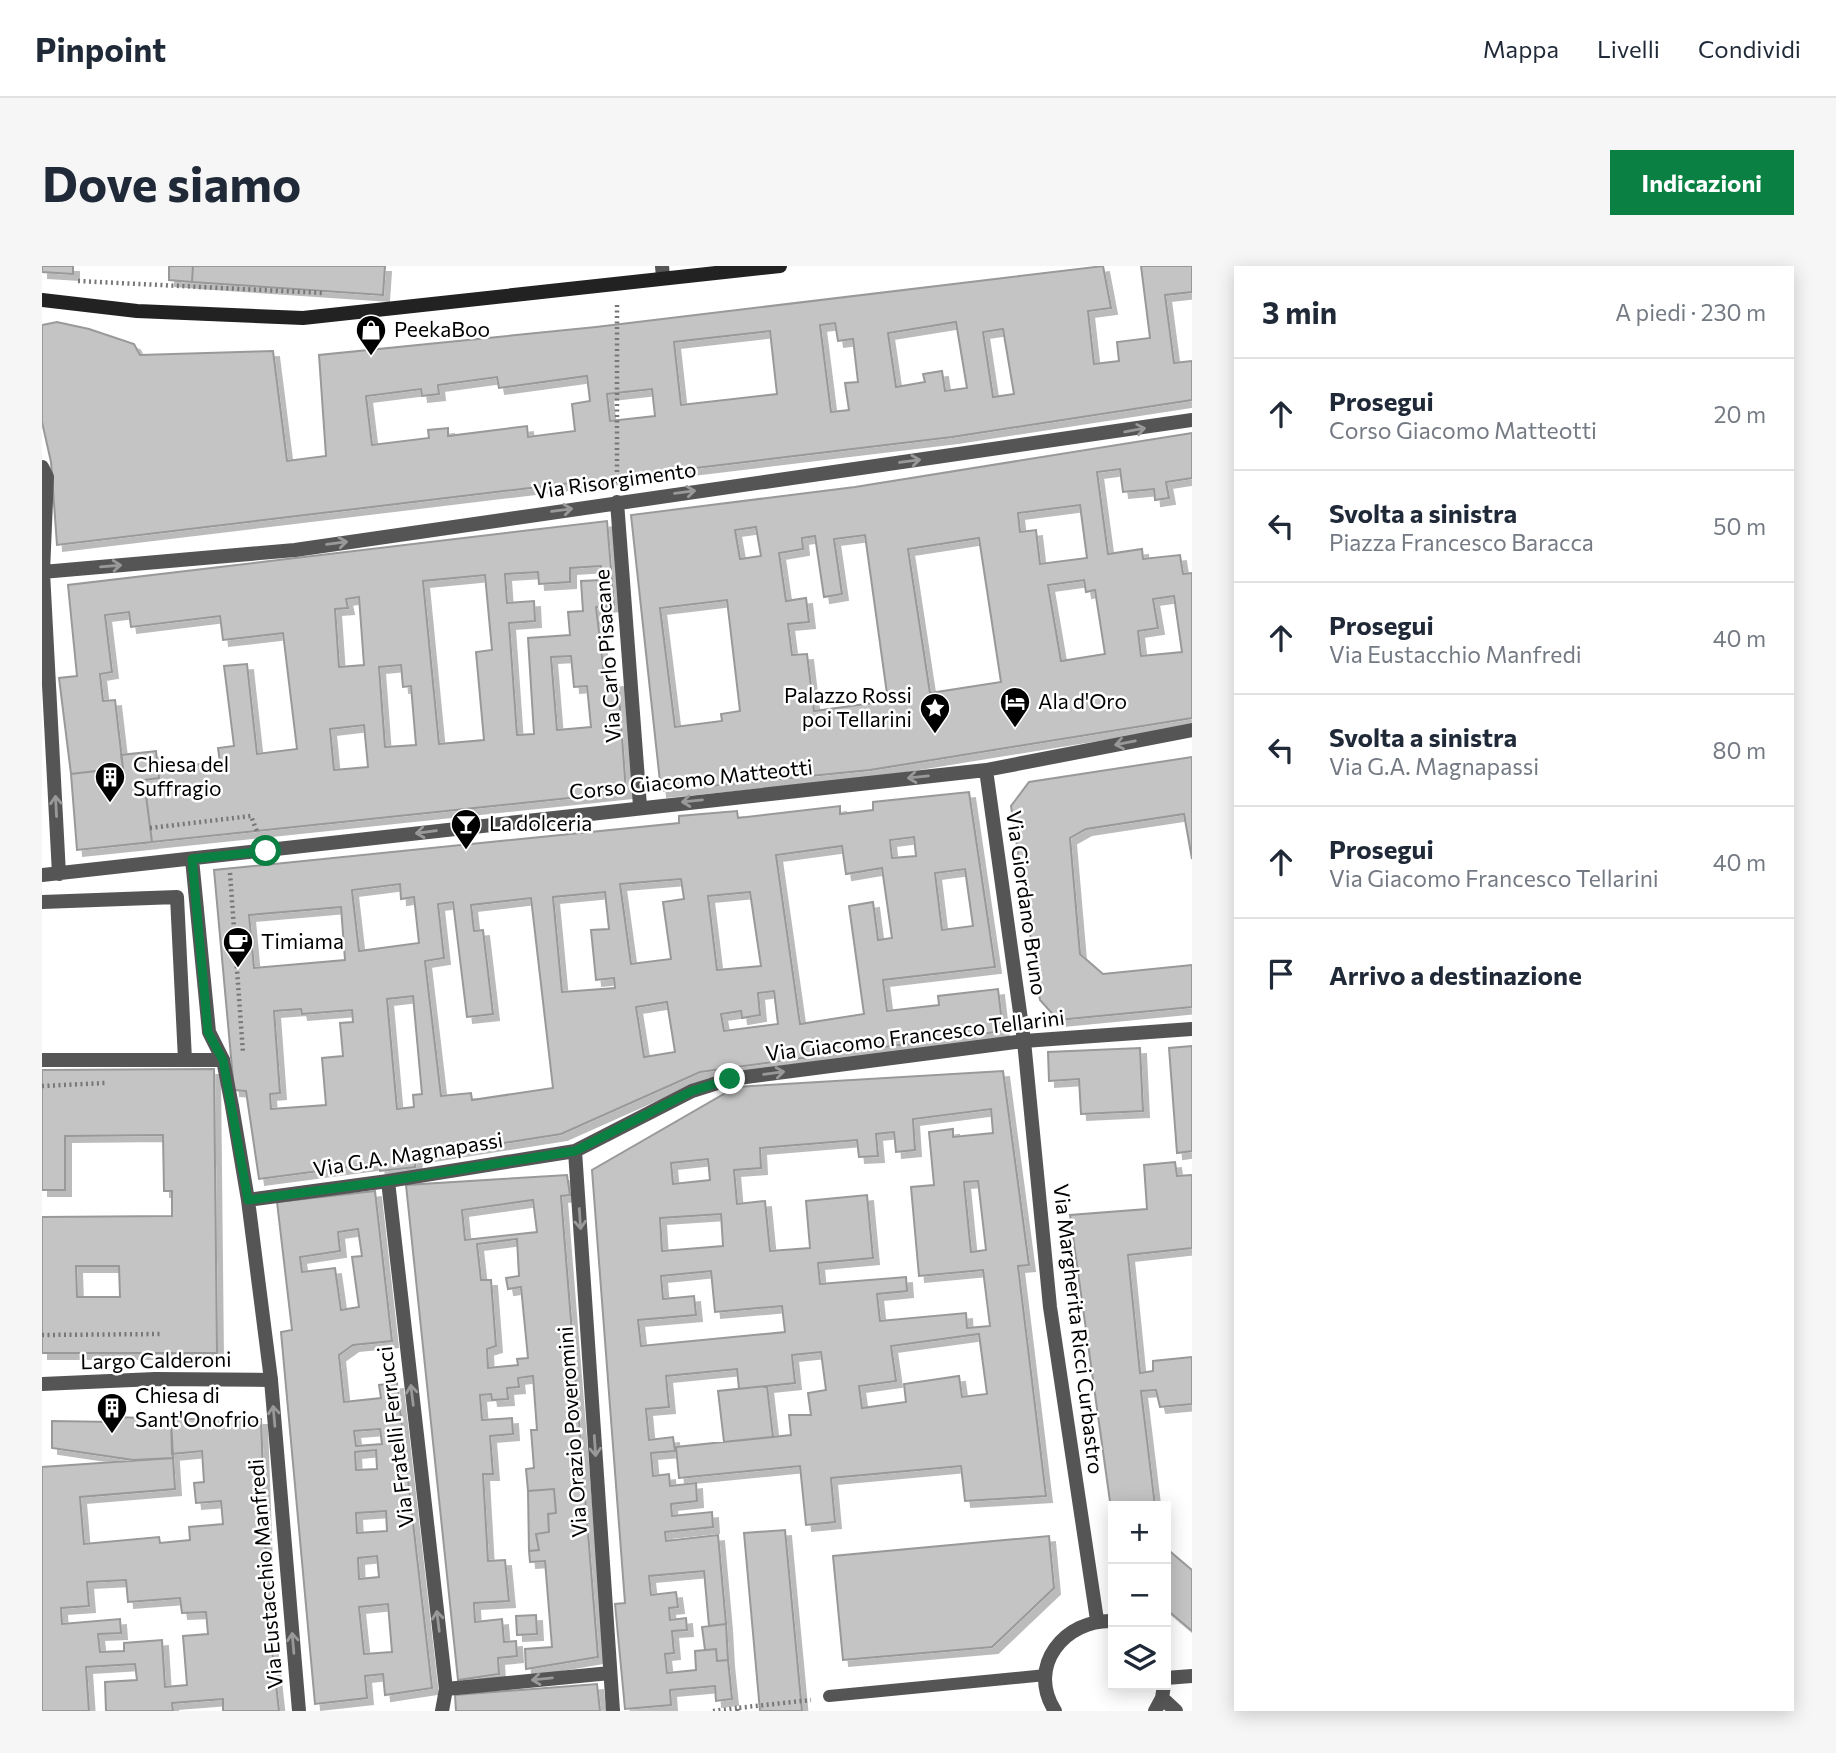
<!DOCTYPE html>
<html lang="it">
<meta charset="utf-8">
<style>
:root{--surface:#fff;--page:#f6f6f7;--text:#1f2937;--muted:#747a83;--line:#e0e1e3;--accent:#0b8043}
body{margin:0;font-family:Commissioner,sans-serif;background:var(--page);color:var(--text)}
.controls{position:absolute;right:21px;bottom:21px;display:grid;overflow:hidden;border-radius:0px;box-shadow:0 4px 18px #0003}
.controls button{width:63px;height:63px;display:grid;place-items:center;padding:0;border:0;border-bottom:2px solid var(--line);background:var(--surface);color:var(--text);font:35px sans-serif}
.stop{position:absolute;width:21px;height:21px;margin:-16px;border:5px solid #0b8043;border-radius:50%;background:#fff}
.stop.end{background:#0b8043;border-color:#fff;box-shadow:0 2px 7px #0008}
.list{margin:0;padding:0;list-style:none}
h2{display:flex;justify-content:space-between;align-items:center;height:91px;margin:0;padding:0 28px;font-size:30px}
h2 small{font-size:23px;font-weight:400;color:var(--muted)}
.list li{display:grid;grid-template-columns:46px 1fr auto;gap:21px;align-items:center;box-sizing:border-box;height:112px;padding:0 28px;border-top:2px solid var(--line)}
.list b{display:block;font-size:26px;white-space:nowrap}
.list p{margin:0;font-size:23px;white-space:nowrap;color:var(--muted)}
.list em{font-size:23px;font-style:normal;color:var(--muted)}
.icon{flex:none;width:38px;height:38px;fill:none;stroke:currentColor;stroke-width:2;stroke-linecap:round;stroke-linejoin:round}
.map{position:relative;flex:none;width:1150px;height:1445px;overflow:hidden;border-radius:0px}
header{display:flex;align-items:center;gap:42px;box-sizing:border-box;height:98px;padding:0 35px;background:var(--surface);border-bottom:2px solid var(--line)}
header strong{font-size:33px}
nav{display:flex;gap:38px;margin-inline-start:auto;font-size:24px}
.intro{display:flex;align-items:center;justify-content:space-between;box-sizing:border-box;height:168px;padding:0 42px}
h1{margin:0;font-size:49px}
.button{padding:18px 32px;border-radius:0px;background:var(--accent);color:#fff;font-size:24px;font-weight:700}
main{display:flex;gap:42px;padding:0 42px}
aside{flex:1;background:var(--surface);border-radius:0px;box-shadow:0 4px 18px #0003}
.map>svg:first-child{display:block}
</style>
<header>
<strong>Pinpoint</strong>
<nav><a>Mappa</a><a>Livelli</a><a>Condividi</a></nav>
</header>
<div class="intro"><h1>Dove siamo</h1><a class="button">Indicazioni</a></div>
<main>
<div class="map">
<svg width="1150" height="1445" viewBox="0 0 1150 1445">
<defs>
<filter id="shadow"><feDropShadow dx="6" dy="6" stdDeviation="0" flood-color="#0004"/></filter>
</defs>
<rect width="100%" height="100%" fill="#fff"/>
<path fill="#c4c4c4" stroke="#999" stroke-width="2" fill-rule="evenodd" filter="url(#shadow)" d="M0 0H31V8L0 6Z
M127 0H151L150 16 127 14Z
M151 0H343L341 29 150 16Z
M1061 0 1069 42 1046 45 1052 98 1077 95 1075 76 1108 72 1099 0H1150V26L1123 29 1132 97 1150 95V134L910 171 15 279 9 196 0 156V59L15 56 47 63 92 78 98 89 231 85 245 195 284 190 277 89 554 61ZM914 56 925 122 903 125 900 105 881 108 883 116 854 121 846 67ZM793 57 796 75 811 73 816 116 803 117 807 144 789 146 778 59ZM961 63 972 128 951 131 941 66ZM728 65 735 128 639 139 632 76ZM545 110 548 135 530 138 533 165 486 171 485 160 406 170V162L386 164 387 172 330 179 324 130 379 123 380 130 397 128 396 119 455 111 457 122ZM610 123 613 150 568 155 565 128Z
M1150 167V212L1124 216 1127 232 1113 234 1112 223 1081 226 1078 203 1055 206 1066 288 1100 283 1101 293 1138 289 1141 308 1150 307V452L828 504 619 525 589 249 813 221ZM1038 239 1045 292 998 298 994 264 978 266 976 247ZM714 261 719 290 698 293 693 264ZM823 269 846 435 772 445 765 388 750 389 746 358 767 356 764 332 744 335 737 287 761 283 760 272 773 270 782 331 800 328 792 273ZM937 272 959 416 888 427 866 283ZM1042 314 1044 326 1053 324 1063 388 1019 395 1006 319ZM1132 330 1140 386 1099 390 1096 365 1116 362 1111 333ZM685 334 698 445 679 448 680 455 633 461 618 342Z
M565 255 572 339 554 341 563 416 576 415 584 526 110 576 102 514 117 512 116 503 178 496 176 482 192 480 182 400 205 398 215 488 255 483 241 367 181 374 178 350 89 361 87 346 63 349 70 406 58 408 61 435 73 434 81 502 29 508 17 412 35 410 26 319ZM559 300 560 314 539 315 541 345 526 346 528 369 486 372 492 468 475 469 467 357 493 355 492 335 465 337 463 308 496 306 497 318 528 316V302ZM443 309 450 384 434 386 442 474 397 478 381 315ZM317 331 322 399 297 401 293 343 306 342 304 333ZM529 390 532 421 545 420 549 461 515 464 509 391ZM359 399 361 421 369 420 374 479 343 481 337 401ZM322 459 326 501 292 504 288 463Z
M114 485 117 512 102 514 110 576 35 584 29 508 81 502 79 489Z
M1150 491V593L1142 548 1044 563 1028 572 1038 688 1061 708 1150 699V741L1016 754 998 734 969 540 987 516Z
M927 526 953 701 841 714 845 745 897 739 896 730 956 723 961 765 658 806 519 868 374 891 373 901 338 905 337 897 217 913 204 825 192 824 172 604 637 557V550L695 545 696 552 798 540V548L831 544V536ZM872 571 874 590 850 592 848 574ZM800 580 804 608 840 602 850 672 836 674 831 636 807 640 822 748 758 758 734 589ZM923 603 931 660 900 664 893 607ZM639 613 642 633 621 636 629 693 589 698 578 618ZM358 618 359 633 372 631 377 677 317 685 310 624ZM563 626 567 663 549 664 554 714 572 712 573 722 520 726 511 631ZM708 626 719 700 675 704 666 630ZM489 632 511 822 430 834 429 827 399 830 383 695 402 692 396 638 411 636 425 751 451 748 441 664 432 665 429 639ZM299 641 303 694 212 702 207 649ZM732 725 736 758 682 765 679 748 699 745 700 752 718 749 716 727ZM371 730 380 828 371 829 372 841 355 843 345 733ZM625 736 633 786 602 791 594 741ZM259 743 260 748 310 744 311 756 298 757 301 790 280 792 284 839 229 843 228 828 238 827 232 745Z
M1150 780V885L1135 887 1127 782Z
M1098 782 1101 845 1039 848 1037 813 1007 815 1006 786Z
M172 803 175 1087H0V951L130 950V925H122L121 869 23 870V924H0V804ZM34 1000H77L78 1031H35Z
M961 805 987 999 976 1000 1004 1230 923 1235 919 1200 789 1212 793 1256 764 1259 758 1200 637 1212 634 1181 749 1169 747 1149H769L766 1127 784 1124 779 1086 750 1089 753 1117 697 1123 695 1103 624 1110 627 1141 604 1143 607 1174 631 1171 633 1185 609 1187 611 1210 627 1208 628 1220 654 1217 655 1235 629 1238 630 1250 670 1246 671 1261 623 1266 624 1275 676 1269 684 1358 667 1360 662 1305 607 1310 609 1329 634 1326 636 1341 627 1342 628 1354 644 1352 645 1364 630 1365 632 1387 623 1388 625 1407 654 1404 653 1385 674 1383 675 1395 686 1394 690 1433 674 1435 673 1420 628 1424 629 1439 583 1443 573 1338 583 1337 550 904 694 821ZM949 843 951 867 911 871V863L887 866 892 919 869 921 877 1010 941 1004 948 1060 925 1062 924 1047 838 1055 835 1028 865 1025 864 1011 778 1018 776 997 831 992 825 929 764 935 768 982 728 985 723 935 695 938 692 904 719 902 718 882 815 874 817 891 836 890 834 868 852 866 854 886 873 884 871 853ZM666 893 668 914 631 918 629 897ZM936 915 944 984 929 986 922 916ZM679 948 681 980 620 985 618 952ZM669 1005 673 1046 740 1040 743 1066 599 1080 596 1054 654 1049 652 1030 621 1033 619 1010ZM937 1068 945 1128 920 1131 917 1110 862 1118 864 1136 820 1142 817 1120 854 1115 849 1080Z
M1133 896 1135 910 1150 909V982L1086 989 1098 1107 1111 1105V1095L1150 1091V1138L1118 1141 1114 1124 1099 1125 1113 1240H1071V1257L1028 949 1105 943 1102 899Z
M525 909 528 929 519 930 556 1391 484 1403 483 1383 510 1381 503 1295 488 1296 487 1285 497 1284 494 1268 507 1266 506 1248 514 1247 512 1223 486 1225 484 1203 492 1202 489 1164H495L491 1110 476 1112 477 1121 465 1122 466 1133 450 1134 449 1128 438 1129 440 1154 470 1152 471 1168 448 1170 451 1208H441L446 1295 463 1294 467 1335 432 1337 433 1356 460 1353 462 1376 474 1375 475 1390 456 1392 457 1408 416 1414 364 919ZM491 934 495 966 423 974 420 944ZM475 973 477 1010 464 1012 466 1023 479 1021 486 1092 475 1093 476 1099 446 1102 445 1083 454 1080 449 1014H439L435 978Z
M333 925 350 1075 311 1079 297 1089 302 1136 339 1132 337 1119 355 1117 390 1422 343 1429 341 1408 323 1410 325 1432 273 1438 239 1066 250 1064 235 936ZM316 963 320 990 310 991 317 1041 299 1044 293 1002 260 1006 258 991 298 985 296 966ZM338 1163 340 1178 314 1180 312 1165ZM334 1184 335 1203 314 1204 313 1186ZM344 1245 345 1265 315 1267 314 1247ZM335 1290 337 1311 317 1313 316 1292ZM346 1338 350 1386 322 1388 317 1341Z
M725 1120 731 1171 682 1176 676 1125Z
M73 1151 129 1153 131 1192 91 1194 10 1182V1155L72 1156Z
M129 1153H219L226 1347 237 1445H181V1433L130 1437 131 1445H64L63 1416 95 1414 93 1398 44 1401 47 1445H0V1201L131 1192 133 1223 38 1231 42 1278 117 1271 118 1277 148 1274 147 1261 181 1258 179 1235 154 1237 152 1217 162 1216 160 1185 130 1188ZM84 1314 86 1336 138 1332 140 1347 164 1346 166 1368 141 1370 145 1419 123 1421 120 1374 82 1377V1385L58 1386 56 1368 79 1367 78 1353 20 1358 19 1342 47 1340 45 1316Z
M512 1223 514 1247 506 1248 507 1266 494 1268 497 1284 487 1285 486 1225Z
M743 1264 760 1445H718L702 1267Z
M1007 1270 1012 1322 950 1381 801 1394 791 1290Z
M1124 1282 1150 1304V1365L1124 1343Z
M494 1349 495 1368 475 1369 474 1350Z
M684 1358 686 1394 675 1395 674 1383 663 1384 660 1361Z
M555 1418 558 1445H414L413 1429Z"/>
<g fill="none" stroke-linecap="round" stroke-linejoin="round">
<path stroke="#777" stroke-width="4.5" stroke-dasharray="2 3.5" stroke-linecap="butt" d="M36 15 282 27
M575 217V37
M108 562 209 550 216 568
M188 607 201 787
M0 820 63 817
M0 1069 121 1068
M671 1445 695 1442
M696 1445 695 1442 769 1434"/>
<path stroke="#555" stroke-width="12" d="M787 1430 1004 1409"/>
<path stroke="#555" stroke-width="14" d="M0 636 135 631 143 794H0
M143 794H181
M0 1118 113 1113 229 1114"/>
<path stroke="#555" stroke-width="14" d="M620 0 621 11
M0 201 5 211 1 306 17 608
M575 236 598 540
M0 306 253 284 1150 154
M944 504 982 775 1008 1041 1055 1354
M150 593 167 766 181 794 190 840 206 934 229 1114 257 1445
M0 609 944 504 1150 464
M533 885 571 1445
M346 915 404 1423 400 1445
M206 934 346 915 533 885 650 825 688 813 982 775 1150 763
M1124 1412 1150 1410
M404 1423 568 1407
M1120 1432 1134 1445
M1013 1445C984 1400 1023 1353 1071 1355
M1113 1445 1120 1432 1122 1419"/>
<path stroke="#222" stroke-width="14" d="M0 34 95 45 261 52 738 0"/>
</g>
<defs><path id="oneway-shaft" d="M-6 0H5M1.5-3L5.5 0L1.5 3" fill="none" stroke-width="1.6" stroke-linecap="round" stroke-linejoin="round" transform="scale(1.75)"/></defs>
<g stroke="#999">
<use href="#oneway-shaft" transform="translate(1093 164) rotate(-10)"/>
<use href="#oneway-shaft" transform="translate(868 195) rotate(-8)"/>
<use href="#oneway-shaft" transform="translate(643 226) rotate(-8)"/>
<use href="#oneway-shaft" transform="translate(520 244) rotate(-8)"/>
<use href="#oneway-shaft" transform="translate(295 277) rotate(-8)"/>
<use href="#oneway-shaft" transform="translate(69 300) rotate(-5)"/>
<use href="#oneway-shaft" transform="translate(1083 477) rotate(169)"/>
<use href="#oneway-shaft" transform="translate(876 511) rotate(174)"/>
<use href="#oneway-shaft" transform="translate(650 535) rotate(174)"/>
<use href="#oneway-shaft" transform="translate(14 540) rotate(-93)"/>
<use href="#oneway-shaft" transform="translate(384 566) rotate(173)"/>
<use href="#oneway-shaft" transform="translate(732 807) rotate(-7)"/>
<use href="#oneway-shaft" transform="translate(538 953) rotate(86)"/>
<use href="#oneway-shaft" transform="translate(370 1129) rotate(-97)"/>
<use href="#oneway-shaft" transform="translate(232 1150) rotate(-95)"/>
<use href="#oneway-shaft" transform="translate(553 1180) rotate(86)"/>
<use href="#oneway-shaft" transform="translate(396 1355) rotate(-97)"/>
<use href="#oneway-shaft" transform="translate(251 1377) rotate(-95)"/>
<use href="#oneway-shaft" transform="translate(500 1413) rotate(174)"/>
</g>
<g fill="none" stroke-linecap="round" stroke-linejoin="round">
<path stroke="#0b8043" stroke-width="9" d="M224 585 150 593 166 766 181 794 206 934 346 915 533 885 650 825 688 813"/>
</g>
<defs>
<g id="shop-pin" transform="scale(1.575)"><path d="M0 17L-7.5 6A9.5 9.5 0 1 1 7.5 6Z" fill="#000" stroke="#fff"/><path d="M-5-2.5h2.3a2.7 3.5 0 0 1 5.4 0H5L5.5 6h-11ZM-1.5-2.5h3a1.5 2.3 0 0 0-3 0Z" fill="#fff"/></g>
<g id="hotel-pin" transform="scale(1.575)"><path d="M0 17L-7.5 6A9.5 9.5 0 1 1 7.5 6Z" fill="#000" stroke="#fff"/><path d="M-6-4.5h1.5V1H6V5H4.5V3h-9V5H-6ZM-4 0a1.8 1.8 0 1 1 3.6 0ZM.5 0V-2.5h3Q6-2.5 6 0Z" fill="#fff"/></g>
<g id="sight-pin" transform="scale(1.575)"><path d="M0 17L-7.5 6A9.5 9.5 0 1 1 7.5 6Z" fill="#000" stroke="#fff"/><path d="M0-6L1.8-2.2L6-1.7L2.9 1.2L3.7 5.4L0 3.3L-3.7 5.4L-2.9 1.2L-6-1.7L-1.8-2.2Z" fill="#fff"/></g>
<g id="building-pin" transform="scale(1.575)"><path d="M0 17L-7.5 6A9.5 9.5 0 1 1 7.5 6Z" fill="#000" stroke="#fff"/><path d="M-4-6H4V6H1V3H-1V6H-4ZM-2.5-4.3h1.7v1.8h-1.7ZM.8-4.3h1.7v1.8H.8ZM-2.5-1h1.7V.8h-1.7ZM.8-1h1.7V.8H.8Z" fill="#fff"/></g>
<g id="bar-pin" transform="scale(1.575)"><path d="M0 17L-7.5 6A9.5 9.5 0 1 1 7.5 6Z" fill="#000" stroke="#fff"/><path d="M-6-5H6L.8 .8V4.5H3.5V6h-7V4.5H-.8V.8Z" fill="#fff"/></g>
<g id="cafe-pin" transform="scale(1.575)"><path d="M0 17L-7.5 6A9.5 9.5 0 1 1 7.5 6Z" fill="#000" stroke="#fff"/><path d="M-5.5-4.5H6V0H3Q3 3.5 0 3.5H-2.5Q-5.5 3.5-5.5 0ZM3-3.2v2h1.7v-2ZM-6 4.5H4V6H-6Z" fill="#fff"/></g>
</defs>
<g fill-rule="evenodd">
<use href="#shop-pin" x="329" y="64"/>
<use href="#hotel-pin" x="973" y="436"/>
<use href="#sight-pin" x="893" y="442"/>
<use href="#building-pin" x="68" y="511"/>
<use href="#bar-pin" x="424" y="558"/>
<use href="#cafe-pin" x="196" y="676"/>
<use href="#building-pin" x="70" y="1142"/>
</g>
<g text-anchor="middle" stroke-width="5" stroke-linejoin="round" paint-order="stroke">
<g font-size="21" fill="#000" stroke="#fff" text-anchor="start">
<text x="352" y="71">PeekaBoo</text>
<text x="870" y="437" text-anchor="end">Palazzo Rossi<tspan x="870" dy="24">poi Tellarini</tspan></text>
<text x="996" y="443">Ala d'Oro</text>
<text x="91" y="506">Chiesa del<tspan x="91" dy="24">Suffragio</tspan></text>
<text x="447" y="565">La dolceria</text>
<text x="219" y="683">Timiama</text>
<text x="93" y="1137">Chiesa di<tspan x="93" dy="24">Sant'Onofrio</tspan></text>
</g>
<g font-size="21" fill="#000" stroke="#fff">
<text transform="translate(573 215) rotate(-8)" y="7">Via Risorgimento</text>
<text transform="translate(566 390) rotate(-94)" y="7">Via Carlo Pisacane</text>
<text transform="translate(649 514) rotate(-6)" y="7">Corso Giacomo Matteotti</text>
<text transform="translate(984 637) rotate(82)" y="7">Via Giordano Bruno</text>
<text transform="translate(873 770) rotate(-7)" y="7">Via Giacomo Francesco Tellarini</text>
<text transform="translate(366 889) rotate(-9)" y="7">Via G.A. Magnapassi</text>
<text transform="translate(1036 1063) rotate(83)" y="7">Via Margherita Ricci Curbastro</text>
<text transform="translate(114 1095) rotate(-1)" y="7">Largo Calderoni</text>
<text transform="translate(531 1166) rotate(-94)" y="7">Via Orazio Poveromini</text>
<text transform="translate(354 1171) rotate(-97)" y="7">Via Fratelli Ferrucci</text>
<text transform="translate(224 1308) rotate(-95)" y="7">Via Eustacchio Manfredi</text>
</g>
</g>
</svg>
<div class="controls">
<button>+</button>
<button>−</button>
<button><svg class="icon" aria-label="layers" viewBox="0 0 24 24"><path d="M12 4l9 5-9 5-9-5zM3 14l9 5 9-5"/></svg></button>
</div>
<div class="stop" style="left:224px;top:585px"></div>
<div class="stop end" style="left:688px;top:813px"></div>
</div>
<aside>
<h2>3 min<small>A piedi · 230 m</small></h2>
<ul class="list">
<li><svg class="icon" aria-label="ahead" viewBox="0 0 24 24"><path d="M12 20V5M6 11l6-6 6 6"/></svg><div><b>Prosegui</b><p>Corso Giacomo Matteotti</p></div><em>20 m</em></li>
<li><svg class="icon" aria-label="left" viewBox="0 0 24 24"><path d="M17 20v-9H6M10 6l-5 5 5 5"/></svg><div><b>Svolta a sinistra</b><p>Piazza Francesco Baracca</p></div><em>50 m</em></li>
<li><svg class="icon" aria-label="ahead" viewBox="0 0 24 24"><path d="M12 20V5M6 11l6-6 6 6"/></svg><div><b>Prosegui</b><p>Via Eustacchio Manfredi</p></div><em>40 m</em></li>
<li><svg class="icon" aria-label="left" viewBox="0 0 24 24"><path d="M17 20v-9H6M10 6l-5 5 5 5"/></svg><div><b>Svolta a sinistra</b><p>Via G.A. Magnapassi</p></div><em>80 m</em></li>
<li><svg class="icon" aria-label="ahead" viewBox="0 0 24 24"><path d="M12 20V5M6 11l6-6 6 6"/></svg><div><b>Prosegui</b><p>Via Giacomo Francesco Tellarini</p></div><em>40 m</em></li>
<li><svg class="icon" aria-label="arrive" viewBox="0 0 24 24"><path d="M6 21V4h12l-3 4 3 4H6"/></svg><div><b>Arrivo a destinazione</b></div></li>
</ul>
</aside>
</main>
